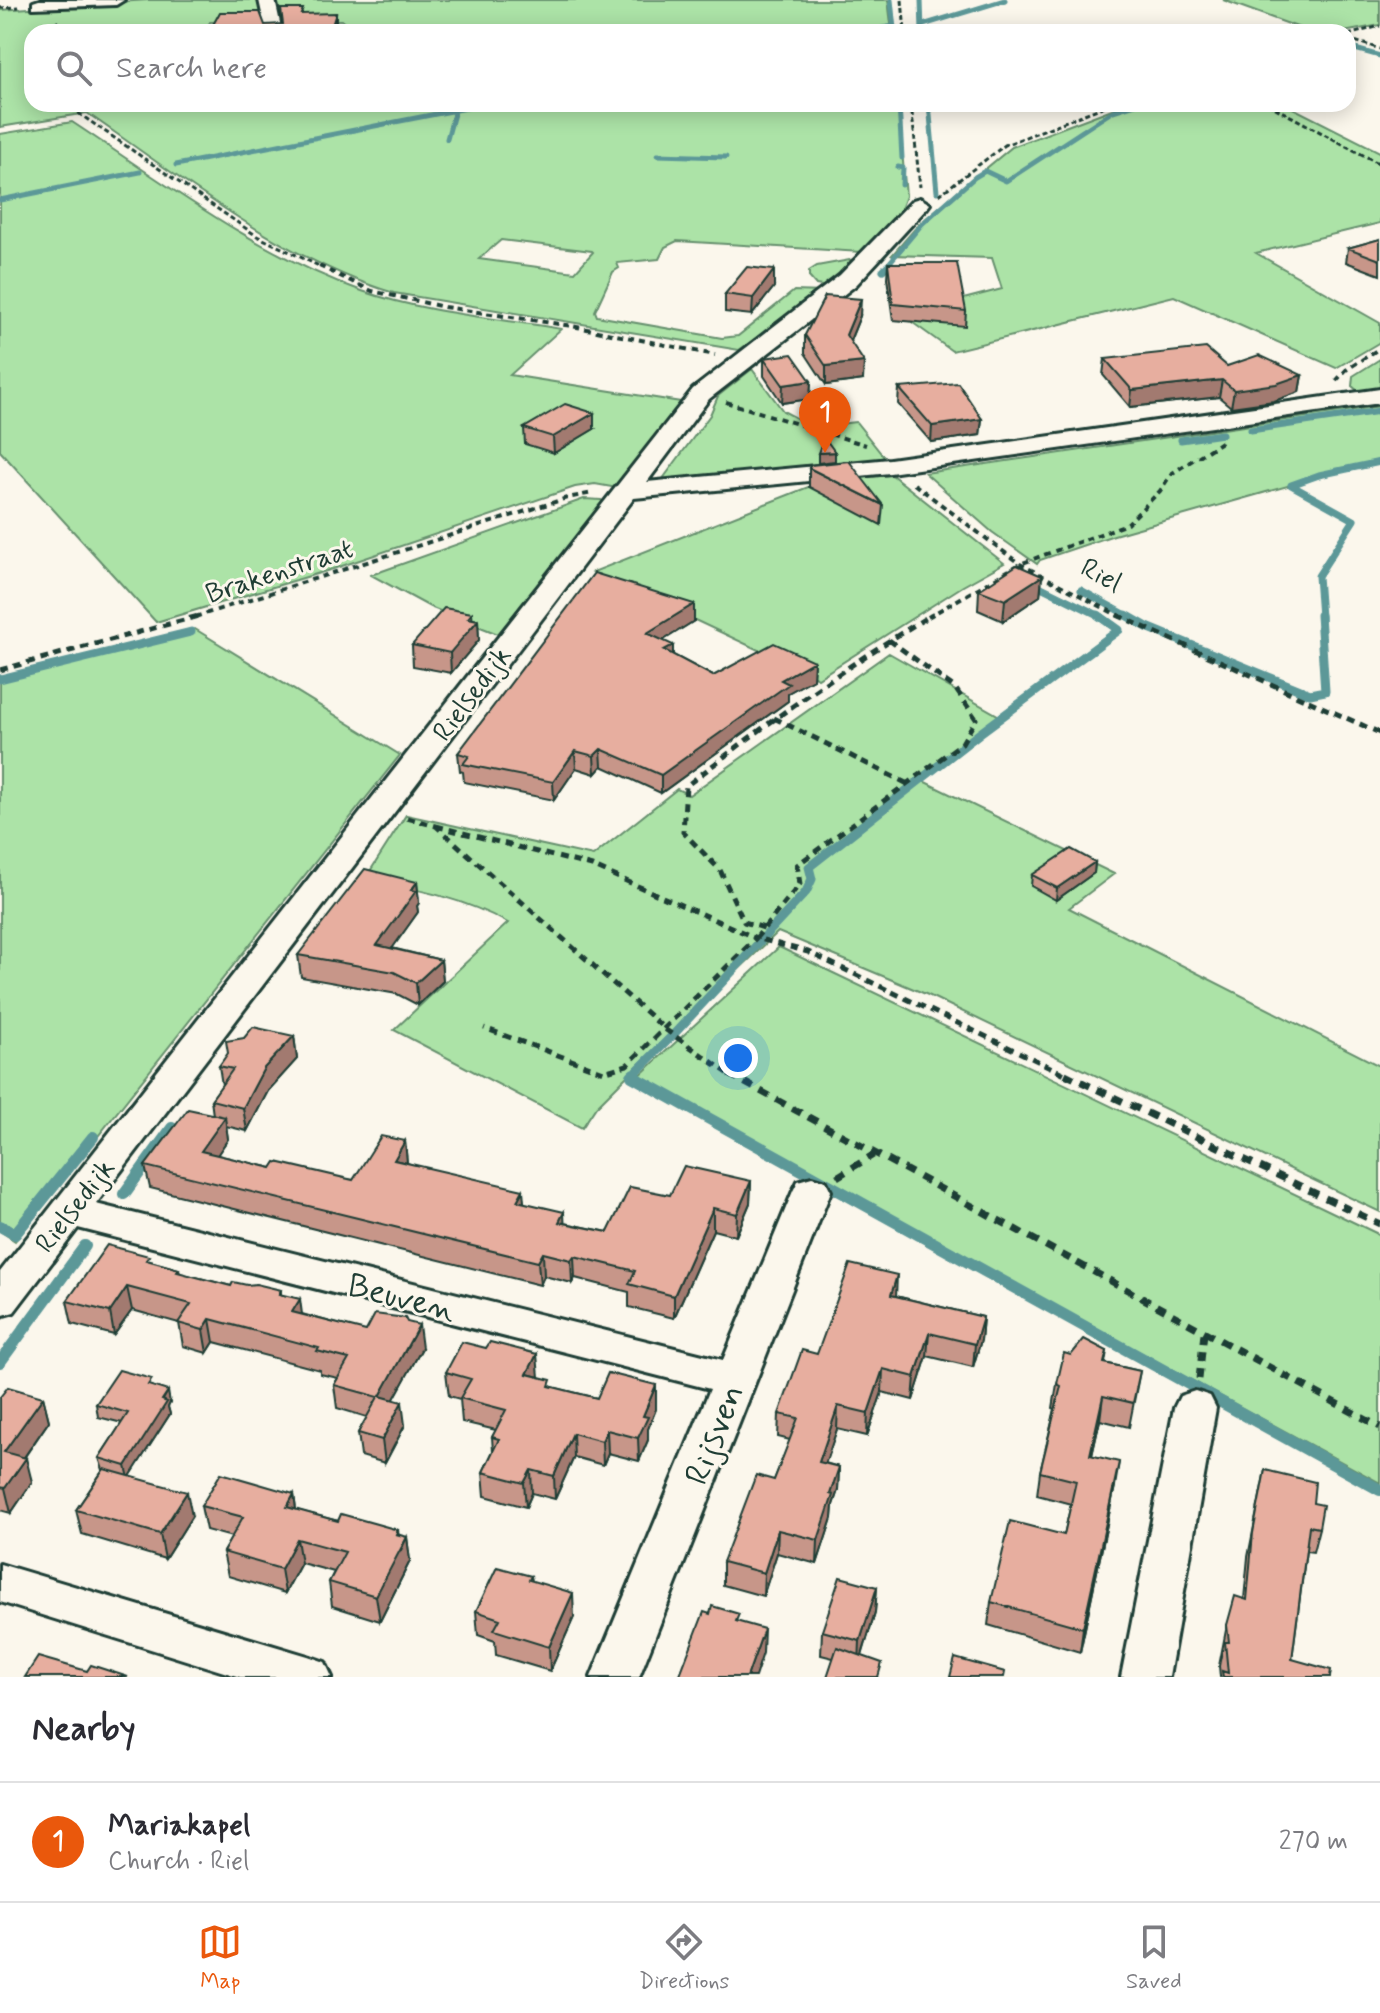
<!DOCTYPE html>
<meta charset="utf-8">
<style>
:root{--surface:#fff;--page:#f2f2f3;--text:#2b2b33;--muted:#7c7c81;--line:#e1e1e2;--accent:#ea580c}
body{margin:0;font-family:Mynerve,sans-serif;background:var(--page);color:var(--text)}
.you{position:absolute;left:738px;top:1058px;width:28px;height:28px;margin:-20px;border:6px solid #fff;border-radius:50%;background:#1a73e8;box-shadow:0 0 0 12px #1a73e833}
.badge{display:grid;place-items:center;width:52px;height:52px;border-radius:50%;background:var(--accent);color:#fff;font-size:26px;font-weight:700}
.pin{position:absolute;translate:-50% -66px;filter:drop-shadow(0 2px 4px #0008)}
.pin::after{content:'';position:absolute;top:42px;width:28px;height:24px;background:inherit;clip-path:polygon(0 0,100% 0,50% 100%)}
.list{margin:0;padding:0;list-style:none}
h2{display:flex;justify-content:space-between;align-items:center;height:104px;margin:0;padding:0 32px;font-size:34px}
h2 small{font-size:26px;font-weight:400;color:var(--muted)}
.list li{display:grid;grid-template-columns:52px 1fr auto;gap:24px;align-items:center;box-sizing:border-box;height:120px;padding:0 32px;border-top:2px solid var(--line)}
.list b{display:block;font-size:30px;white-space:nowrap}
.list p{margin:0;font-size:26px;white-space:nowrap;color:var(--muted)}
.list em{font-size:26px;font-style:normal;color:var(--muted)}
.icon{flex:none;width:44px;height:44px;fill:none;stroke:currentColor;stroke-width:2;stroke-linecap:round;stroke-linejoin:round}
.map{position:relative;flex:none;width:1380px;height:1677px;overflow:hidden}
.search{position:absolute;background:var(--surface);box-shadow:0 4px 20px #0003;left:24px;right:24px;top:24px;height:88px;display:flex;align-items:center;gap:20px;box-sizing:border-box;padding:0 28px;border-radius:24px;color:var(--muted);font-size:30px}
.sheet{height:224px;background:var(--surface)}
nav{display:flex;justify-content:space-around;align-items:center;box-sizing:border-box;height:112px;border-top:2px solid var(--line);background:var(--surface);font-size:22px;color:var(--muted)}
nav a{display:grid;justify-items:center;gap:4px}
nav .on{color:var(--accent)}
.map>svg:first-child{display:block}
</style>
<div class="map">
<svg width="1380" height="1677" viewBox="0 0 1380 1677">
<rect width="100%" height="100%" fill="#fbf7ec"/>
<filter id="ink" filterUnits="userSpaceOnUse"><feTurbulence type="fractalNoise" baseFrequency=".0125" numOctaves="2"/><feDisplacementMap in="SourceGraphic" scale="16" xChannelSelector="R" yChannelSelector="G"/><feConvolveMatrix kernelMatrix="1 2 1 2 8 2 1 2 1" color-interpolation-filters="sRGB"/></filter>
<g filter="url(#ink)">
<path fill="#ace3a7" stroke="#66906e" stroke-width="2" fill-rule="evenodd" d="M148 0H260L266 21 210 22 205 32H32V104H898L906 196 901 209 862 252 677 241 665 247 659 259 617 263 619 268 613 272 595 311 597 316 722 338 738 336 794 291 822 292 739 350 394 293C281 259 183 179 87 113L0 127V10ZM501 240 592 251 593 252 575 272 479 259Z
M277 0H888L892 32H346L348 26 341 20 283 21Z
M1223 0H1380V25L1344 32H1311Z
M1125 104H1285L1380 152V223L1256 253 1380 323V342L1336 368 1174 296 952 351 902 315 1002 289 992 258 892 255 919 224 1012 147Z
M72 122C166 184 256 253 362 291 425 313 496 318 561 329L510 375 687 403 617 488 595 484 575 487 333 569 156 622 0 451V134Z
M855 259 828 287 816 285 809 277V271L817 266Z
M1380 359V390L1358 391 1352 386 1353 376Z
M752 369 783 411 813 427 856 422 887 461 662 480 710 415 718 396Z
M1380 406V460L1114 535 1040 560 1037 564 992 532 925 473Z
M892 475 1004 563 963 586 818 678 593 572 826 480Z
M584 499 601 500 605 503 498 634 430 607 371 575Z
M195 629 400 755 15 1241 0 1231V681Z
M889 653 1001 717 921 780 1114 874 1069 908 1380 1066V1212L928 995 778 932 628 1075 596 1107 582 1128 394 1030 508 923C463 898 416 889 365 879L406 815 593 856 677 789 689 795Z
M779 947 1380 1235V1483L637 1078Z"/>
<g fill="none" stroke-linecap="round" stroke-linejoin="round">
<path stroke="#5c9898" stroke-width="5" d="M891 0 894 29
M921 0 922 32
M923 25 1005 0
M861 32 894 26
M1348 47 1380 56
M899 104 902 158
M929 104 937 192
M447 139 455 110
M657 155 726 157
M176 165 487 104
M898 167 903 168 902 185
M0 200 140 172
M885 268 922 224 975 177 985 171 1006 181 1113 111 1135 104"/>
<path stroke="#5c9898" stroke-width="7" d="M883 270 887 266
M1251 430 1380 411
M1181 440 1222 434
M1031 582 1102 617
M1081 590 1130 617
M1321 617 1318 576 1354 520 1291 485 1319 475 1380 462"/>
<path stroke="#5c9898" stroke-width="9" d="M1126 615 1147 627 1310 694 1325 691 1320 615
M0 679 191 632
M674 1034 806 892 812 879 809 867 980 733 1119 630 1098 615
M632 1076 672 1036"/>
<path stroke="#5c9898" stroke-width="12" d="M634 1074 632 1076 1380 1490
M124 1194 172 1128
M0 1226 15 1234 93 1137
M0 1362 85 1246"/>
<g stroke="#1f3d34" stroke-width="6">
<path id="street" d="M39 0H124L116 5 33 8V2Z
M259 0H275L282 32H266Z
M920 198 930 204 927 208 856 285 709 399 647 482 890 459 1380 389V403L890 473 634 498 96 1204 723 1360 793 1191 798 1181 812 1177 826 1181 831 1191 639 1677H591L710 1389 78 1228 14 1312 0 1316V1272L693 389 840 275 913 200Z
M1195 1391 1210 1396 1216 1408 1169 1677H1121L1174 1408 1180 1396Z
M0 1564 308 1656 325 1662 332 1677H240L0 1602Z"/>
</g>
<path stroke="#1f3d34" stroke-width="3" stroke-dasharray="5 3" stroke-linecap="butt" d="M902 0 905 32
M0 8 19 7
M53 32 58 25 56 20
M1348 35 1380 26
M1348 39 1380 49
M65 104 257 236 323 268
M911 104 920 187
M1268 104 1380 164
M939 195 1005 145 1110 104"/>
<path stroke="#1f3d34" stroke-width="4" stroke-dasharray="6 5" stroke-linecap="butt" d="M319 266 372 291 444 307 572 326 715 355
M1336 381 1346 370 1380 348
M726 402 866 445
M914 484 1020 564 1121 617
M195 617 567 498 593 493
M928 617 1020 564 1127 524 1160 491 1171 474 1221 442"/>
<path stroke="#1f3d34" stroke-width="5" stroke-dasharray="8 6" stroke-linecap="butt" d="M1117 615 1380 733
M889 640 955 688 976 719 962 743 797 865 800 884 756 938 808 952 1069 1076
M0 670 202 615
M774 718 908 784
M407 818 436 826 666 1030 732 1076
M436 826 592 866 756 938 627 1065 604 1072 484 1028
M764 928 744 922 720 870 683 832 686 786C765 725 845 666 931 615"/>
<path stroke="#1f3d34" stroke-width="7" stroke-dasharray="10 8" stroke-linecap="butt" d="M729 1074 1380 1427
M1065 1074 1380 1224
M837 1177 873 1155
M1199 1379 1204 1333"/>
<use href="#street" fill="#fbf7ec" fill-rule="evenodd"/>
</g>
<path fill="#c79689" stroke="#1f3d34" stroke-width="2" d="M1380 239V275L1346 262 1348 248Z
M888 263 966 311 965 326 893 320 887 278Z
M774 287 752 315 725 312V294Z
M860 316 850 341 863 380 826 385 805 353V335Z
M764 358 811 381 810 399 782 403 764 376Z
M1105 359 1227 366 1302 375 1299 392 1274 401 1231 407 1219 397 1130 407 1103 375Z
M899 388 982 419 980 435 931 442 898 404Z
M524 428 594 429 554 453 525 444Z
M809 468 883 505 881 525 809 487Z
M1042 576 1040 596 1003 621 978 610 979 590Z
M694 604V621L663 640 673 655 713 676 814 661 813 679 788 693V701L661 793 602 766 595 774 576 768 554 800 464 782 463 772 460 771 458 753Z
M472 613V619L478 620 479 640 451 673 413 666 412 645Z
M1095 862 1094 873 1056 900 1031 886 1032 875Z
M417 882 419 903 417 906 418 912 392 948 441 960 443 981 418 1005 397 994 301 977 298 955Z
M294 1036 297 1059 268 1091 247 1131 226 1126 228 1139 217 1155 272 1168 353 1180 405 1141 407 1163 524 1203 565 1223 608 1232 670 1195 751 1181 750 1203 736 1236 713 1230 674 1318 629 1307V1292L575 1278 572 1283 544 1276 540 1285 150 1188 145 1166 213 1115 211 1100 222 1085 219 1066Z
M150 1261 179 1269 180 1273 231 1286 247 1285 281 1290V1294L302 1314 422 1348 393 1400 405 1425 385 1463 361 1456 358 1433 367 1417 337 1408 334 1385 338 1378 320 1374V1370L214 1342 207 1353 183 1346 179 1323 132 1310 114 1335 72 1324 67 1301Z
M896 1296 983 1317 981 1340 973 1367 927 1356 913 1400 882 1392 867 1436 837 1429 825 1463 839 1467 838 1490 833 1505 832 1518 817 1564 777 1553 763 1596 723 1585V1562L774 1480 790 1440 778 1437 779 1414 817 1354Z
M1107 1351 1105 1363 1140 1371 1129 1427 1100 1420 1092 1455 1115 1486 1080 1652 988 1625 991 1602 1064 1535 1071 1504 1037 1495 1040 1472 1055 1409 1053 1408 1057 1384 1071 1355Z
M446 1372 539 1377 552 1387 597 1398 656 1385V1409L648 1429V1440L639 1461 608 1453 603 1465 574 1457 555 1499 532 1493 526 1507 485 1496 483 1472 493 1451 492 1437 496 1430 462 1422 460 1399 449 1396Z
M154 1387 170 1403 168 1407 170 1414 130 1476 192 1516 165 1559 82 1534 76 1510 103 1470 99 1458 122 1423 98 1417 96 1404Z
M0 1397H43L49 1421 24 1458 32 1482 11 1513 0 1510Z
M1265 1470 1313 1503 1319 1528 1313 1552 1306 1551 1292 1659 1330 1677H1220L1219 1666 1227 1625 1244 1599 1248 1557Z
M294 1494 296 1510 338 1521 407 1537 410 1561 380 1621 332 1606 329 1582 334 1572 301 1563 285 1593 228 1576 223 1552 232 1537 206 1530 201 1506Z
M531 1576 532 1581 574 1617 550 1671 496 1655 495 1641 478 1635 476 1611Z
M877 1587 875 1612 862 1656 833 1658 821 1655 822 1631Z"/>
<path fill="#a27a6f" stroke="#1f3d34" stroke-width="2" d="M336 13V23L334 32H330Z
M774 270V287L752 315 753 298Z
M861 299 860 316 845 353 846 335Z
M864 362 863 380 826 385V366Z
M1302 375 1299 392 1274 401 1231 407 1234 390Z
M1222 380 1219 397 1130 407 1132 390Z
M811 381 810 399 782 403 783 385Z
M594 413V429L554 453 553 437Z
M982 419 980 435 931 442 932 426Z
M835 452V461L818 463V453Z
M1042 576 1040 596 1003 621 1005 600Z
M694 604V621L648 650 647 633Z
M472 613 473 626 478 620 479 640 451 673 450 653 468 618Z
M673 645V662L664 650Z
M814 661 813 679 788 693V701L661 793V775L781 680Z
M601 749 602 766 595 774 594 756Z
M575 751 576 768 554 800 553 782Z
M1095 862 1094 873 1056 900 1057 888Z
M417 882 419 903 417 906 418 912 379 967 377 945Z
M441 960 443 981 418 1005 416 983Z
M294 1036 297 1059 268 1091 247 1131 243 1108 264 1068Z
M225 1117 228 1139 205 1173 201 1151Z
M405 1141 407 1163 394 1160Z
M751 1181 750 1203 736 1236 737 1214Z
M523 1190 525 1212 517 1201Z
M713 1208V1230L674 1318V1296Z
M564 1212 565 1235 559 1222Z
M543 1253 544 1276 540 1285 538 1262Z
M574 1256 575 1278 572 1283 571 1260Z
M897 1275 896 1298 891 1295Z
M127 1287 132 1310 114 1335 110 1312Z
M300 1299 303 1322 292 1312Z
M983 1317 981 1340 973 1367 975 1344Z
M210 1319 214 1342 207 1353 203 1330Z
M419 1325 422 1348 383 1419 380 1396Z
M929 1333 927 1356 913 1400 915 1377Z
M537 1354 539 1377 527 1374Z
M883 1369 882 1392 867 1436 868 1413Z
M656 1385V1409L648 1429V1440L639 1461 638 1438 643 1416Z
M168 1391 170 1403 168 1407 170 1414 129 1478 126 1466Z
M1103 1396 1100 1420 1087 1478 1090 1455Z
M43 1397 49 1421 11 1476 4 1452Z
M402 1402 405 1425 385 1463 382 1440Z
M838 1406 837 1429 818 1485 819 1462Z
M607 1430 608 1453 603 1465 602 1441Z
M573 1433 574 1457 555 1499 554 1476Z
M26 1458 32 1482 11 1513 5 1488Z
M1119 1462 1115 1486 1080 1652 1083 1628Z
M839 1467 838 1490 833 1505 832 1518 817 1564 818 1540 830 1494Z
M531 1470 532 1493 526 1507 524 1483Z
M187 1492 192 1516 165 1559 160 1534Z
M294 1494 297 1518 287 1507Z
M398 1530 401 1550 407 1537 410 1561 380 1621 376 1596Z
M778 1530 777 1553 763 1596 764 1573Z
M297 1539 301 1563 285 1593 281 1569Z
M877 1587 875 1612 859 1665 860 1641Z
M573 1593 574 1617 550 1671 549 1647Z
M764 1629 763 1653 755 1677H747Z"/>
<path fill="#e7ae9f" stroke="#1f3d34" stroke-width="2" d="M281 9H303L301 14 336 13 330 32H209L220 12H260L265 25 283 24Z
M1380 239V260L1348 248Z
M888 263H957L966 311 893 304Z
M747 267 774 270 753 298 725 294Z
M825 296 861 299 846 335 864 362 826 366 805 335Z
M1206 348 1227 366 1259 355 1302 375 1276 384 1234 390 1222 380 1132 390 1105 359Z
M792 354 811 381 783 385 764 358Z
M958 383 982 419 932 426 899 388Z
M565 404 594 413 553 437 524 428Z
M824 437 835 452 818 453Z
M849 461 883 505 809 468 811 465Z
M1017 565 1042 576 1005 600 979 590Z
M594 573 694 604 647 633 673 645 664 650 713 676 774 643 814 661 781 680 789 684 661 775 601 749 594 756 575 751 553 782 463 764 469 756 458 753Z
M444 608 472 613 468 618 478 620 450 653 412 645Z
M1071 849 1095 862 1057 888 1032 875Z
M365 869 417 882 411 890 416 891 377 945 441 960 416 983 394 972 298 955Z
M253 1027 294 1036 264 1068 243 1108 211 1100 233 1069 219 1066 228 1053 226 1041 244 1038Z
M188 1109 225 1117 201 1151 272 1168 276 1162 353 1180 381 1136 405 1141 394 1160 523 1190 517 1201 564 1212 559 1222 608 1232 630 1187 670 1195 684 1166 751 1181 737 1214 713 1208 674 1296 629 1284 635 1271 574 1256 571 1260 543 1253 538 1262 145 1166Z
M107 1245 149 1256 146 1260 179 1269 177 1272 231 1286 233 1282 247 1285 256 1284 281 1290 279 1294 300 1299 292 1312 366 1331 375 1314 405 1318 407 1322 419 1325 380 1396 402 1402 382 1440 358 1433 378 1397 334 1385 349 1359 317 1351 319 1348 210 1319 203 1330 178 1323 191 1304 127 1287 110 1312 67 1301Z
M850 1264 897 1275 891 1295 983 1317 975 1344 929 1333 915 1377 883 1369 868 1413 838 1406 819 1462 839 1467 830 1494 833 1495 818 1540 778 1530 764 1573 723 1562 756 1475 774 1480 798 1418 779 1414 802 1350 817 1354Z
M1084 1339 1107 1351 1104 1363 1140 1371 1133 1403 1103 1396 1090 1455 1119 1462 1083 1628 991 1602 1010 1521 1064 1535 1076 1481 1040 1472 1061 1386 1057 1384 1064 1353 1071 1355Z
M462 1342 486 1348 490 1342 537 1354 527 1374 551 1380 549 1386 597 1398 608 1373 656 1385 643 1416 648 1417 638 1438 607 1430 602 1441 573 1433 554 1476 531 1470 524 1483 483 1472 499 1439 492 1437 506 1410 460 1398 471 1379 446 1372Z
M119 1370 152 1379 148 1385 168 1391 162 1400 167 1402 126 1466 99 1458 128 1413 96 1404Z
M8 1387 43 1397 4 1452 26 1458 5 1488 0 1487V1397Z
M104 1469 187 1492 160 1534 76 1510Z
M1265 1470 1315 1482 1313 1503 1323 1505 1319 1528 1309 1526 1292 1659 1331 1670 1330 1677H1223L1222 1671 1228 1673 1225 1642H1229L1227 1625 1235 1596 1247 1600 1253 1533Z
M221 1473 294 1494 287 1507 338 1521 341 1514 398 1530 396 1534 407 1537 376 1596 329 1582 345 1552 297 1539 281 1569 223 1552 243 1517 201 1506Z
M497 1567 531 1576 529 1580 573 1593 549 1647 494 1630 500 1619 476 1611Z
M840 1577 877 1587 860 1641 822 1631Z
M712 1606 739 1614 736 1621 764 1629 747 1677H679L704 1612 710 1614Z
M837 1647 882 1663 878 1677H827Z
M38 1657 87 1671 91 1665 128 1677H25Z
M955 1658 1005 1672 1004 1677H950Z"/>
</g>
<g text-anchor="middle" stroke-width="6" stroke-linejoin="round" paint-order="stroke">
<g font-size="28" fill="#1f3d34" stroke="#fbf7ec">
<text transform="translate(279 570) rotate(-18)" y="10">Brakenstraat</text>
<text transform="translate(1102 574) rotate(28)" y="10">Riel</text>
<text transform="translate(471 693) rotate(-53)" y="10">Rielsedijk</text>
<text transform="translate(74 1205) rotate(-52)" y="10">Rielsedijk</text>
</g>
<g font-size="34" fill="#1f3d34" stroke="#fbf7ec">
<text transform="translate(402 1296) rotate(14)" y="12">Beuven</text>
<text transform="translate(713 1434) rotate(-68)" y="12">Rijsven</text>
</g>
</g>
</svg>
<div class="you"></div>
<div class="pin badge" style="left:825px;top:453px">1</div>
<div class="search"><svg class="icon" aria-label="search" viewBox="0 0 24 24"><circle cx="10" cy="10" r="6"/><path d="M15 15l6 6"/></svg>Search here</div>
</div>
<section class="sheet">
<h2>Nearby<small></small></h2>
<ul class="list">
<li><span class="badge">1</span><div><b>Mariakapel</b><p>Church · Riel</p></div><em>270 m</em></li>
</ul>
</section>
<nav>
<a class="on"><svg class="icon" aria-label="map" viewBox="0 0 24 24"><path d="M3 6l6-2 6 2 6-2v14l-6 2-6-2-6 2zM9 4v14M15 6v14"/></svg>Map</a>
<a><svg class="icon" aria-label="directions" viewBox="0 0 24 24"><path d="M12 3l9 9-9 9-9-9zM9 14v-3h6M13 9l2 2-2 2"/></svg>Directions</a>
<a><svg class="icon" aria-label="saved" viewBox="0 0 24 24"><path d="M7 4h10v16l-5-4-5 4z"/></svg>Saved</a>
</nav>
